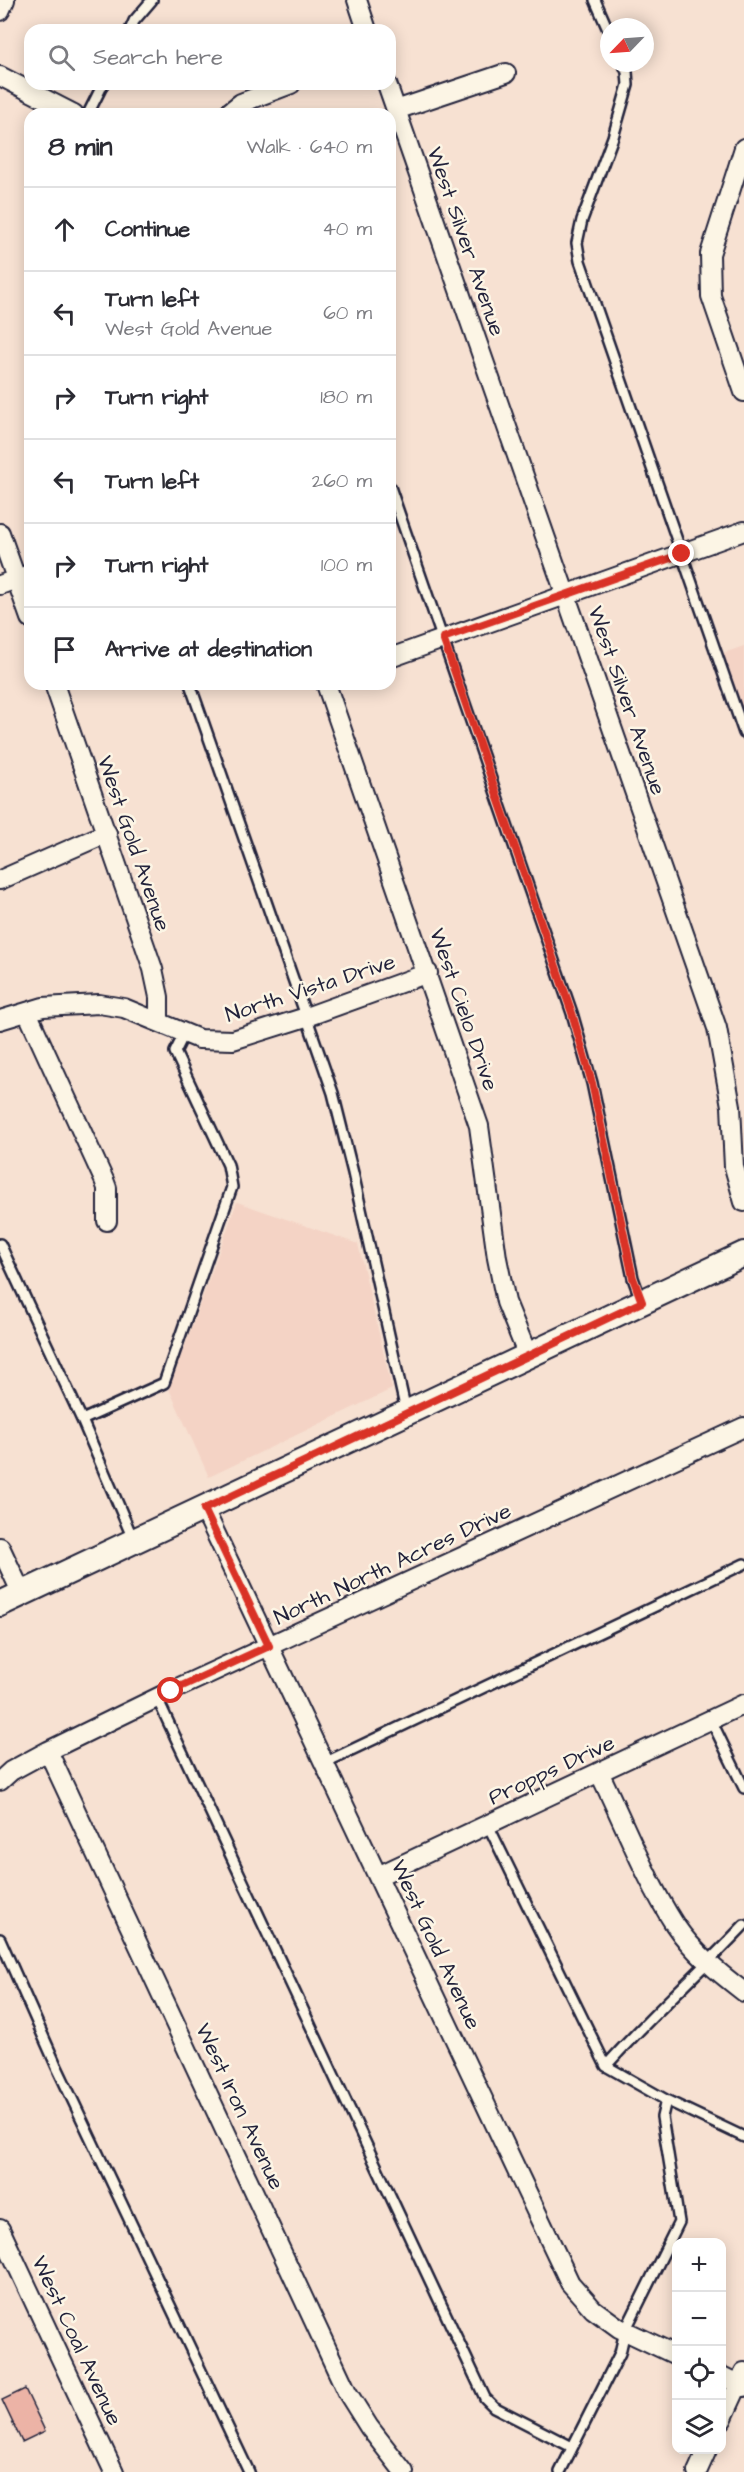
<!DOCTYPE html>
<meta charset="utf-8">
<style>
:root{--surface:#fff;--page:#f7f7f7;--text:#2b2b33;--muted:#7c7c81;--line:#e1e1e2}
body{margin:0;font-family:"Architects Daughter",sans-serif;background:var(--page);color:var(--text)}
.controls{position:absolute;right:18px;bottom:18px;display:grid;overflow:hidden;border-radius:12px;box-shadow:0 3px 15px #0003}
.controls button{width:54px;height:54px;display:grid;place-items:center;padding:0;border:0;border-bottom:2px solid var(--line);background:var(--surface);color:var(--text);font:30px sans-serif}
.compass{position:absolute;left:600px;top:18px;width:54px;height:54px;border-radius:50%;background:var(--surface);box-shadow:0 3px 15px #0003;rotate:245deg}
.stop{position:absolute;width:18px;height:18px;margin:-14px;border:4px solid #d93025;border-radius:50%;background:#fff}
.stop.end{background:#d93025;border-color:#fff;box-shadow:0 2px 6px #0008}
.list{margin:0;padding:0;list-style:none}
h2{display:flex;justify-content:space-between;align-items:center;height:78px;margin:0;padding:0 24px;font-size:26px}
h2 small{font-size:20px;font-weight:400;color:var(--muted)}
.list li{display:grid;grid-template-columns:39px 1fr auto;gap:18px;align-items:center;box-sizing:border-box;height:84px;padding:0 24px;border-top:2px solid var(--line)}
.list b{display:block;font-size:22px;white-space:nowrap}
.list p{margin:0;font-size:20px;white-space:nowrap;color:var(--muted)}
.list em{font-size:20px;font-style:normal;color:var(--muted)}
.icon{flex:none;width:33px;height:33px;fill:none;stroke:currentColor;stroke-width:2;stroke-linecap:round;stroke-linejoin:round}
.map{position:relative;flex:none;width:744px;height:2472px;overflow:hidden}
.search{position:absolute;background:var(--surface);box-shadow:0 3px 15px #0003;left:24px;top:24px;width:372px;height:66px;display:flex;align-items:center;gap:15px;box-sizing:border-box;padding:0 21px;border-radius:18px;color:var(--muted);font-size:22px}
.panel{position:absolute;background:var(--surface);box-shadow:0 3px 15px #0003;left:24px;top:108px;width:372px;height:582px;border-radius:18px}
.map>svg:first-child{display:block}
</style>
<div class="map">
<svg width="744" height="2472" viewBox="0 0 744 2472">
<rect width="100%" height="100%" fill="#f7e1d2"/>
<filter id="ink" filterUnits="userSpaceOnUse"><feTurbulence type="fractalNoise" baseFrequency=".0167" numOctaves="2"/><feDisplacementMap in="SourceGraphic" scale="12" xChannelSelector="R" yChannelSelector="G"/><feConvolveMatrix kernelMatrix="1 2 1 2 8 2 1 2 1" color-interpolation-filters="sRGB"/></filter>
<g filter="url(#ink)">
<path fill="#f4d3c5" d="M744 646V735L718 655Z
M237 1202 358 1244 392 1389 209 1477 169 1389Z"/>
<path fill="#ecb3a6" stroke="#22223b" stroke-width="1.5" d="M25 2389 45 2431 22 2442 2 2400Z"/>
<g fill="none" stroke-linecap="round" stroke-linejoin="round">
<g stroke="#22223b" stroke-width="14">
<path id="lane" d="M595 0 609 32
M130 30 134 21 152 0
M623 63 627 72 628 85 613 137 582 220 577 243 580 261 744 733
M88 114 103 84
M390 487 572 1013 592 1083 633 1278 641 1300
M190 684 333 1093 353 1173 406 1411
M0 1244 82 1420 133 1539
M82 1420 164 1383 232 1187 228 1165 175 1052 184 1034
M157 1698 485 2398 494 2407 572 2447
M711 1720 744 1788
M324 1763 744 1564
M488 1825 606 2066 666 2100 744 2137
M0 1939 56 2065 249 2472
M606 2066C649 2017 699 1973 744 1925
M560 2472 620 2353 625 2331 679 2222 662 2117 666 2100"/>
</g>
<g stroke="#22223b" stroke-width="22">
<path id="street" d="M357 0 367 30
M0 11 5 0
M0 76 74 114
M387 84 717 1028 731 1106 734 1167 744 1202
M396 110 506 73
M227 114 241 103 291 84
M744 148 710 254 711 296 744 392
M0 533 30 618
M0 585 30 574
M390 658 744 531
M54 684 153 969 159 997V1021
M326 684 479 1126 497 1258 506 1302 528 1356
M0 880 107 833
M27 1012 104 1180 107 1188V1221
M0 1020 43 1007 99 1004 124 1008 199 1039 233 1040 306 1017 428 973
M204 1509 570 2283 593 2309 619 2328 676 2355
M0 1547 22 1594
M48 1751 347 2392 369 2427 404 2472
M599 1772C624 1823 645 1878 675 1925 693 1952 719 1973 744 1992
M0 1781 11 1771 48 1751 171 1691 744 1427
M378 1876 744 1704
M0 2229 114 2472
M722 2376 744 2387
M722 2420 744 2372
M697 2472 707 2450"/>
</g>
<g stroke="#22223b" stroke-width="28">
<path id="secondary" d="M0 1604 744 1254"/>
</g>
<use href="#lane" stroke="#fcf5e5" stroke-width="9"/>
<use href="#street" stroke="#fcf5e5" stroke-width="18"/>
<use href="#secondary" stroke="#fcf5e5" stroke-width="24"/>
</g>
</g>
<g fill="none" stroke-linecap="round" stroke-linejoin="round" filter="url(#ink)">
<path stroke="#d93025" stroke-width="8" d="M171 1691 269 1646 204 1509 642 1302 633 1278 592 1083 572 1013 443 638 682 554"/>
</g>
<g text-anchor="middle" stroke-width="5" stroke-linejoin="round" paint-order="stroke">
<g font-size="22" fill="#22223b" stroke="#fcf5e5">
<text transform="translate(467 241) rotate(71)" y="8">West Silver Avenue</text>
<text transform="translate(628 700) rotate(71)" y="8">West Silver Avenue</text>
<text transform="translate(135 843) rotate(71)" y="8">West Gold Avenue</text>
<text transform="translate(310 987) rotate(-18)" y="8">North Vista Drive</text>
<text transform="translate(465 1009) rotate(71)" y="8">West Cielo Drive</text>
<text transform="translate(392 1563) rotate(-25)" y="8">North North Acres Drive</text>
<text transform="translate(551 1769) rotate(-25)" y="8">Propps Drive</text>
<text transform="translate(437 1944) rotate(65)" y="8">West Gold Avenue</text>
<text transform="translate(241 2106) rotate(65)" y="8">West Iron Avenue</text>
<text transform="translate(78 2340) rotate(65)" y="8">West Coal Avenue</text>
</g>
</g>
</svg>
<div class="controls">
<button>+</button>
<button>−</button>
<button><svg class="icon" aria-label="locate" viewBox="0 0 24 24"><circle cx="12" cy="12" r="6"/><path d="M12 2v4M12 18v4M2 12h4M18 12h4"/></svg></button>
<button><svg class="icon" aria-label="layers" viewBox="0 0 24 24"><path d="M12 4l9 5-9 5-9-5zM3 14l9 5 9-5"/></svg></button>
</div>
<svg class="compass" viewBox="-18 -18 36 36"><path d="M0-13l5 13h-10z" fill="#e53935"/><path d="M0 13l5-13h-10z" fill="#7c7c81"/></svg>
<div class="stop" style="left:171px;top:1691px"></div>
<div class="stop end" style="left:682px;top:554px"></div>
<div class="search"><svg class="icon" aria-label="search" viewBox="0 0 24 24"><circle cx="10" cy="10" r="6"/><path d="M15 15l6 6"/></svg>Search here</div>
<section class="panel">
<h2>8 min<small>Walk · 640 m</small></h2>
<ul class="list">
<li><svg class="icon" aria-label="ahead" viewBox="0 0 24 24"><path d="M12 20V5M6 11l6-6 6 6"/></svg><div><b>Continue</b></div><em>40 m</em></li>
<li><svg class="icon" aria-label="left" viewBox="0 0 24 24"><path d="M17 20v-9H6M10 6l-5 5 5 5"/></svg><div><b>Turn left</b><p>West Gold Avenue</p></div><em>60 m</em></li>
<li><svg class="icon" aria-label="right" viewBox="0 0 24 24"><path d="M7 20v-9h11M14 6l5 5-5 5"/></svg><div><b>Turn right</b></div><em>180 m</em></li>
<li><svg class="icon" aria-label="left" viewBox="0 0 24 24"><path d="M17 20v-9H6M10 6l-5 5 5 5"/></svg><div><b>Turn left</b></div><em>260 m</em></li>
<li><svg class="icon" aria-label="right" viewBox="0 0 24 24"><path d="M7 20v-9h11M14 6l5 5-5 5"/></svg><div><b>Turn right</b></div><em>100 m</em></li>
<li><svg class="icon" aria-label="arrive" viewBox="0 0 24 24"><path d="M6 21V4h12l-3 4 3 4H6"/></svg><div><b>Arrive at destination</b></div></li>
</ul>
</section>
</div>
